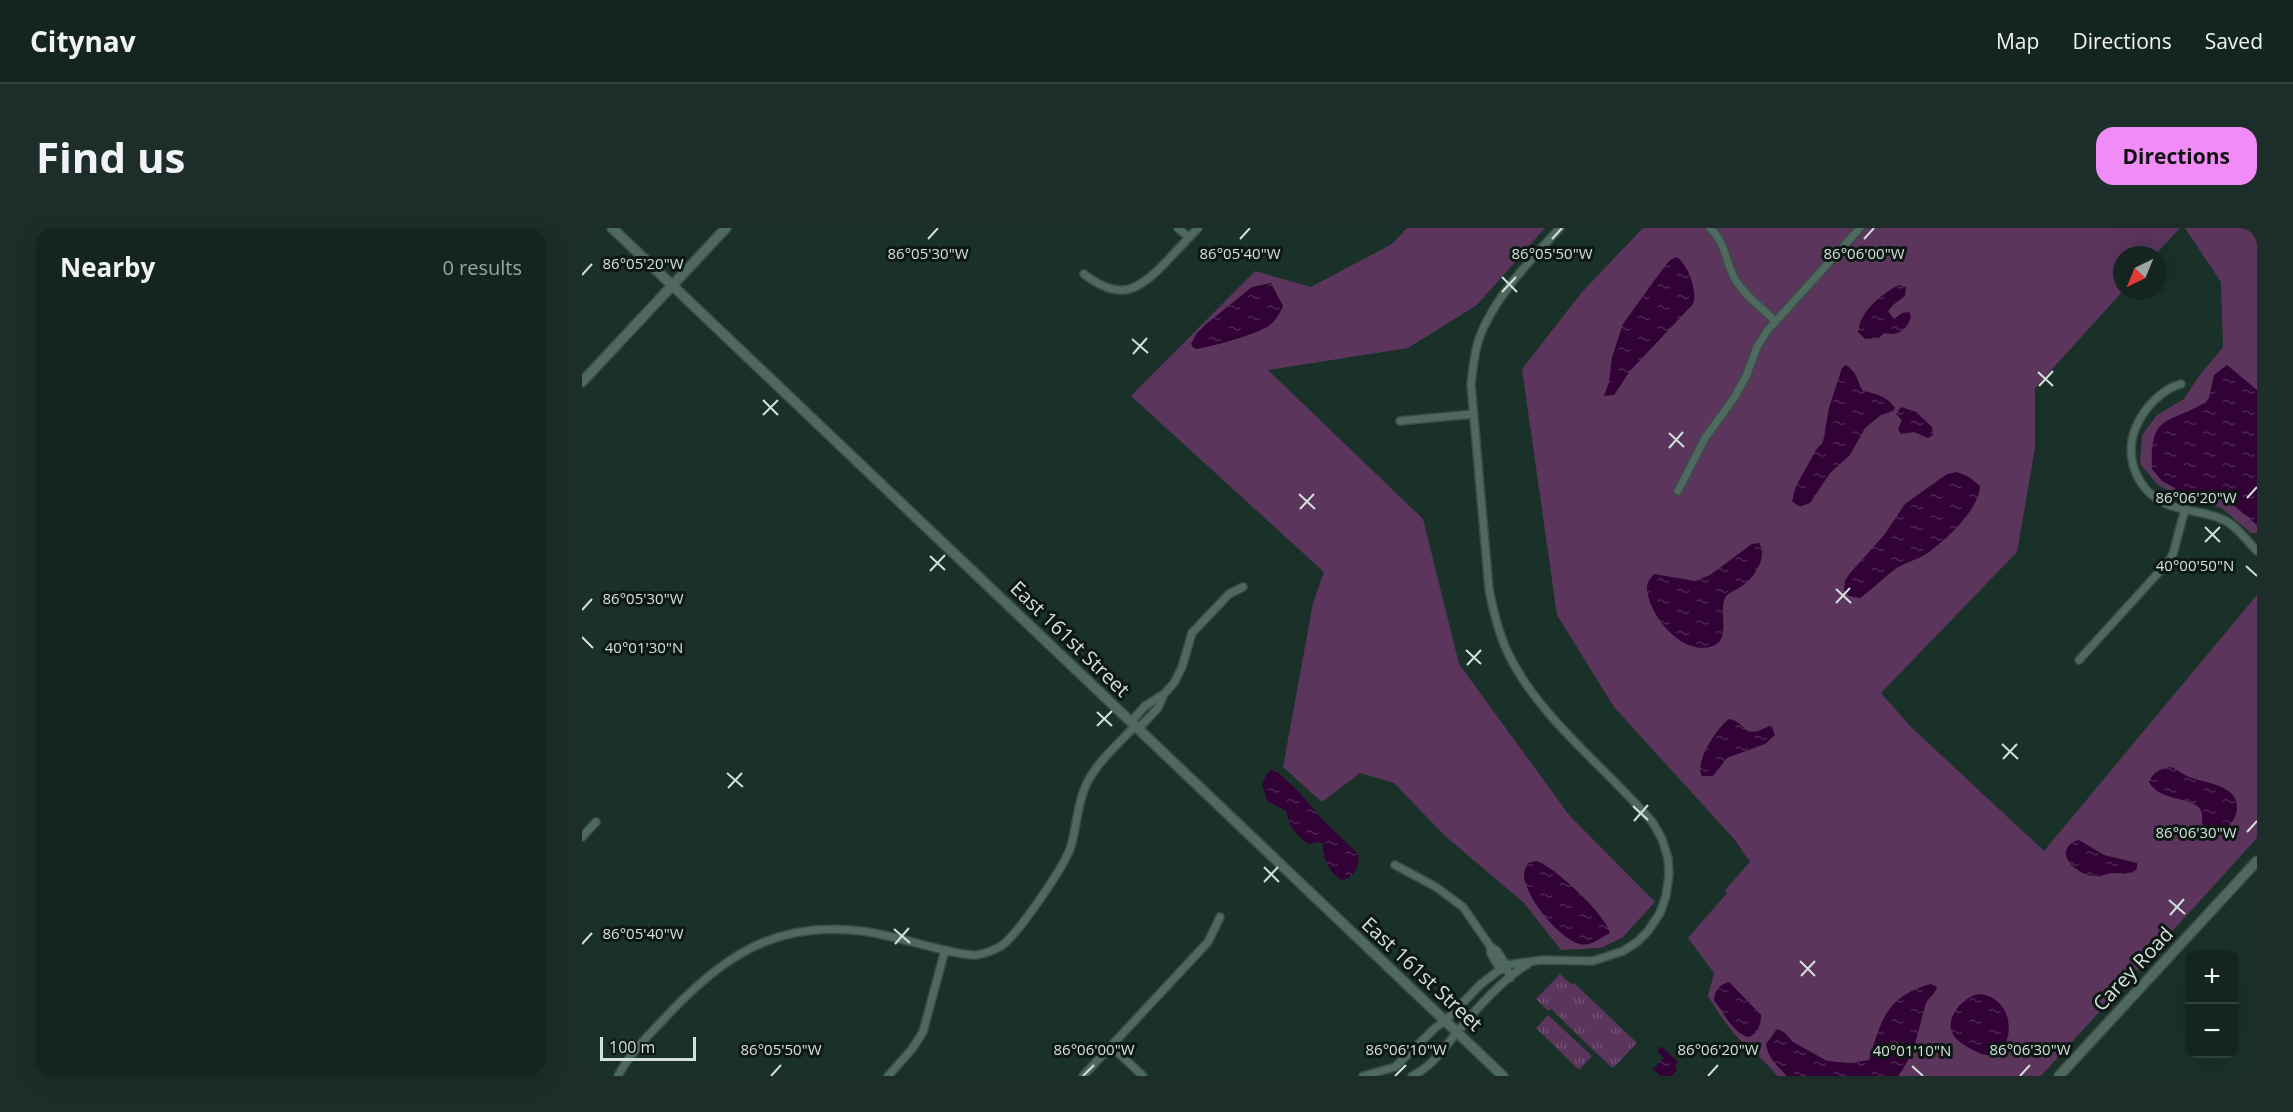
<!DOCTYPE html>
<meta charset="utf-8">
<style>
:root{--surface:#142520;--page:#1d2d29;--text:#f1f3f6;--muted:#9da5a5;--line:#33423e;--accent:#f18bf5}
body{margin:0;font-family:"Open Sans",sans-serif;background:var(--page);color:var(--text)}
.controls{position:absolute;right:18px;bottom:18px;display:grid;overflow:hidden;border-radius:12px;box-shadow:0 6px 24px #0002}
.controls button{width:54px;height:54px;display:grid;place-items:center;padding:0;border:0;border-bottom:2px solid var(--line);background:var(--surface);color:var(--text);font:30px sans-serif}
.compass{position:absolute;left:1531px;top:18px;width:54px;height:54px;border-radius:50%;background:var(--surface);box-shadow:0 6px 24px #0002;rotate:223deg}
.scale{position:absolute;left:18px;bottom:15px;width:96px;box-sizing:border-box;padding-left:6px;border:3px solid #d3e0db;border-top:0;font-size:16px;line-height:21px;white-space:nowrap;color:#d3e0db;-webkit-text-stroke:4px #0d1713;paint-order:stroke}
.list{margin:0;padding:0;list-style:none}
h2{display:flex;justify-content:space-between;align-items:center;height:78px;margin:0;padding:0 24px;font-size:26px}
h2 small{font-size:20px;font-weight:400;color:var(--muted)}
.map{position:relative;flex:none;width:1675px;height:848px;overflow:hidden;border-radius:18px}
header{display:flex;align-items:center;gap:36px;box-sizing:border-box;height:84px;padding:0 30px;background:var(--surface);border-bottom:2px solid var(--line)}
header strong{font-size:28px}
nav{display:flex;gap:33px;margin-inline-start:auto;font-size:21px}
.intro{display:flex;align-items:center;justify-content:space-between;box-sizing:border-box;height:144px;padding:0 36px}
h1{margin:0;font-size:42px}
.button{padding:15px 27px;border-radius:18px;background:var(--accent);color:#111;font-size:21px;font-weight:700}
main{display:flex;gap:36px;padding:0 36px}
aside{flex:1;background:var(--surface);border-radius:18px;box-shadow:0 6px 24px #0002}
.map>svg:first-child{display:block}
</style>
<header>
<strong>Citynav</strong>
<nav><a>Map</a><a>Directions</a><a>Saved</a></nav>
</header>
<div class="intro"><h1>Find us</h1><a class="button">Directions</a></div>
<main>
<aside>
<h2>Nearby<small>0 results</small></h2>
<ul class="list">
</ul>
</aside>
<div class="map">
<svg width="1675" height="848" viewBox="0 0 1675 848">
<defs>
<pattern id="park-tufts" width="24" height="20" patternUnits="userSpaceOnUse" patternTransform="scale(1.5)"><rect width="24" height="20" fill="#5c355d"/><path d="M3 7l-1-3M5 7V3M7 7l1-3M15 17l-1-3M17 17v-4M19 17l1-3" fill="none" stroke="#725274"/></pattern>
<pattern id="water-ripples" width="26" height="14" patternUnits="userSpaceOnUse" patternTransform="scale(1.5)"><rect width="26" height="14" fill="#320135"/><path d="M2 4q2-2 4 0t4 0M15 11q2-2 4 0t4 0" fill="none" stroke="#4f2652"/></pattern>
</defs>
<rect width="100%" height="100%" fill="#1a312a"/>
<path fill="#5c355d" d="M825 0H963L895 77 826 120 686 142 841 291 877 436 987 587 1073 674 1041 709 1019 720 979 722 942 675 862 607 812 555 778 545 740 574 701 539 731 375 742 344 549 168 673 43 729 59 810 16Z
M1061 0H1598L1573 27H1540L1541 63 1453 160V220L1435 324 1299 465 1328 498 1462 623 1675 367V610L1459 848H1195C1185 833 1169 824 1157 811 1145 798 1135 783 1126 768L1132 745 1106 710 1145 665 1143 662 1168 634 1153 612 1032 479 975 387 940 141 1000 64Z
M1603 0H1675V305H1669L1638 279 1605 272 1576 257 1558 236 1560 207 1575 187 1602 171 1617 148 1641 119 1639 54Z"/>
<path fill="url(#park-tufts)" d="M978 746 990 757 992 755 1055 815 1032 839H1029L969 781 966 783 954 771Z
M966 787 1010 828 997 842 954 800Z"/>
<path fill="url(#water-ripples)" d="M1095 29C1106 37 1116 64 1111 76L1048 143 1032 167 1022 168 1027 154 1030 129 1041 96 1077 46 1088 32Z
M689 55 701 78C698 85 694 92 688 97 676 106 627 120 612 121L609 116 615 105 623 97 670 59Z
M1316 57 1324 59 1323 68 1311 77 1306 83 1312 91 1320 85 1327 84 1329 88C1326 102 1315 109 1302 105L1297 110 1283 111 1276 104C1279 82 1298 68 1316 57Z
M1264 137C1277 146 1274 152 1281 163 1295 166 1305 168 1313 180L1311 183 1299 187 1283 200 1268 227 1248 245 1228 275 1217 279 1210 273 1214 258 1234 222 1241 214 1247 180 1260 140Z
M1645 137 1675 162V297L1644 271 1630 267 1602 265 1580 253 1570 241C1568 184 1586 197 1624 174L1627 170 1632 147Z
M1319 179 1334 184 1350 199 1351 207 1346 210 1332 204 1319 206 1316 201 1320 192 1314 186Z
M1375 244 1387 249 1398 258C1397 282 1363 313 1344 326 1335 332 1324 334 1315 340 1302 349 1291 361 1278 370L1267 368 1262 363 1263 353 1268 345 1303 306 1323 276 1365 246Z
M1177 315C1186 329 1173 349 1160 358 1155 362 1149 363 1145 367 1134 380 1151 410 1131 418 1101 429 1068 389 1065 362 1064 355 1068 351 1072 346L1113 353 1128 347 1170 316Z
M1147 491C1167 495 1159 513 1187 498L1190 499 1193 507 1183 516 1145 530 1131 548H1120C1112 534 1135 500 1147 491Z
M1589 539C1596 542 1603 548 1610 550 1628 556 1664 559 1653 589 1649 597 1643 601 1635 603L1626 601 1620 596C1620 591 1621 585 1618 581 1611 569 1576 573 1567 554 1570 545 1579 540 1589 539Z
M692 541 715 562 741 592 776 626C778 638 773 649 760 652 748 647 740 628 741 616L738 614 726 616C714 607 706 597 704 583L685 573 680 556 685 545Z
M1497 612 1522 627 1555 635V640C1550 648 1541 645 1533 645 1525 644 1518 650 1510 648 1498 646 1477 632 1486 619 1489 615 1492 613 1497 612Z
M954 633C971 637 1025 688 1028 705 1019 709 1009 719 998 716 977 711 944 670 942 648 942 644 944 638 946 635Z
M1147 754 1179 787C1179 797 1176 806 1166 809 1151 805 1141 784 1132 772 1132 763 1138 756 1147 754Z
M1349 756 1355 759C1353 767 1345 770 1343 778 1336 804 1333 826 1316 848H1205C1196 839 1186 830 1184 816L1195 801 1202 804 1211 814 1245 833 1267 835 1287 832C1299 793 1304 768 1349 756Z
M1396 766C1443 769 1432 847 1391 822 1384 818 1376 814 1372 808 1361 791 1380 770 1396 766Z
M1079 818 1096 834 1093 837 1095 842 1090 848H1079L1071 841 1082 830 1075 823Z"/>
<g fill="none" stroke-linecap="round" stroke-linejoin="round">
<g stroke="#394d46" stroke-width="10">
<path id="street" d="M596 0 607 10
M1128 0C1144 15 1143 33 1153 51 1162 67 1180 80 1193 93
M502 46C537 73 555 64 583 35 594 23 605 12 616 0
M1599 156C1580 161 1562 180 1554 199 1540 231 1558 270 1593 279 1609 284 1626 284 1642 292 1655 298 1665 313 1675 323
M818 193 891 186
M1096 263 1123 210 1152 170 1165 146 1175 119 1185 103 1278 0
M1497 432 1587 333 1591 326 1603 281
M549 494 563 478 582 466 592 455 600 439 610 405 647 366 661 359
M556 501 576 480 582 466
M0 609 14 594
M813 637 854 659 881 679 908 718 915 723 924 737 928 750
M908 718 909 726 919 742
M529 818 561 848
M36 848C47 826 65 809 81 792 137 731 191 692 279 703 304 706 329 714 354 720 367 723 381 727 394 727 403 726 412 722 419 718 435 708 484 636 489 618 495 598 495 576 504 557 515 534 536 516 553 498
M306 848 330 821 341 804 363 722
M501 848 626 714 638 689
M781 848 813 839 853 800 863 793 899 756 924 737 959 732 1011 733 1041 723 1055 714 1066 703 1078 685 1084 668 1087 647 1086 630 1080 611 1071 595C1023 538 957 491 925 423 916 403 911 382 907 361L889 156C891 141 892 125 897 111 911 71 949 31 978 0
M830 848C851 838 862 820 876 803 892 783 924 748 946 736"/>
</g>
<g stroke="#394d46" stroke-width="12">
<path id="secondary" d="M30 0 921 848
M0 154 144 0
M1477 848 1675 633"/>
</g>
<use href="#street" stroke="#506960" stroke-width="7"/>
<use href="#secondary" stroke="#506960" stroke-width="9"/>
</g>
<path fill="none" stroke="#d3e0db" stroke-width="2" d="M346 11 356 0M658 11 668 0M970 11 980 0M1282 11 1292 0M0 47 10 36M920 49 935 64M920 64 934 49M550 111 566 125M551 126 565 110M1456 144 1471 158M1457 158 1471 143M181 172 196 187M181 187 196 172M1087 205 1102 219M1087 220 1101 204M717 266 733 281M1665 270 1675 259M718 281 732 266M1623 299 1638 314M1623 314 1638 299M348 328 363 342M1664 338 1675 348M348 343 363 327M1254 361 1269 375M1254 375 1268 360M0 382 10 371M0 409 11 420M884 422 899 436M885 437 899 422M515 484 530 498M515 498 530 483M1420 516 1436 531M1421 531 1435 516M145 545 161 559M146 560 160 545M1051 578 1066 592M1052 593 1066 577M1665 604 1675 593M682 639 697 654M682 654 696 639M1587 672 1603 686M1588 687 1602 671M312 701 328 715M0 716 10 705M313 716 327 700M1218 733 1233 748M1219 748 1233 733M1330 838 1341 848M189 848 199 837M501 848 512 837M813 848 824 837M1126 848 1136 837M1438 848 1448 837"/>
<g text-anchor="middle" stroke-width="6" stroke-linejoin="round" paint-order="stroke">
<g font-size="20" fill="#d3e0db" stroke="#0d1713">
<text transform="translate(488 411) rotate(44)" y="7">East 161st Street</text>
<text transform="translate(1551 741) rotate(-47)" y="7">Carey Road</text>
<text transform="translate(840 746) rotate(43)" y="7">East 161st Street</text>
</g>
</g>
<g font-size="15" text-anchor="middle" fill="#d3e0db" stroke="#0d1713" stroke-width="6" stroke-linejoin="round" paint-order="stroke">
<text x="346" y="31">86°05'30"W</text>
<text x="658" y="31">86°05'40"W</text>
<text x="970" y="31">86°05'50"W</text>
<text x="1282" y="31">86°06'00"W</text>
<text x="61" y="41">86°05'20"W</text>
<text x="1614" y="275">86°06'20"W</text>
<text x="1613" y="343">40°00'50"N</text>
<text x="61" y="376">86°05'30"W</text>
<text x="62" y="425">40°01'30"N</text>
<text x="1614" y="610">86°06'30"W</text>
<text x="61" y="711">86°05'40"W</text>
<text x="199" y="827">86°05'50"W</text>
<text x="512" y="827">86°06'00"W</text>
<text x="824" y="827">86°06'10"W</text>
<text x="1136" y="827">86°06'20"W</text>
<text x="1448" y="827">86°06'30"W</text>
<text x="1330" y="828">40°01'10"N</text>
</g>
</svg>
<div class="controls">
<button>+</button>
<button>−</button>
</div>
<svg class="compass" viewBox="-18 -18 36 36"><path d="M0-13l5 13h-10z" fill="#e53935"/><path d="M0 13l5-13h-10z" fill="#9da5a5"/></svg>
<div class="scale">100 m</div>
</div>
</main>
